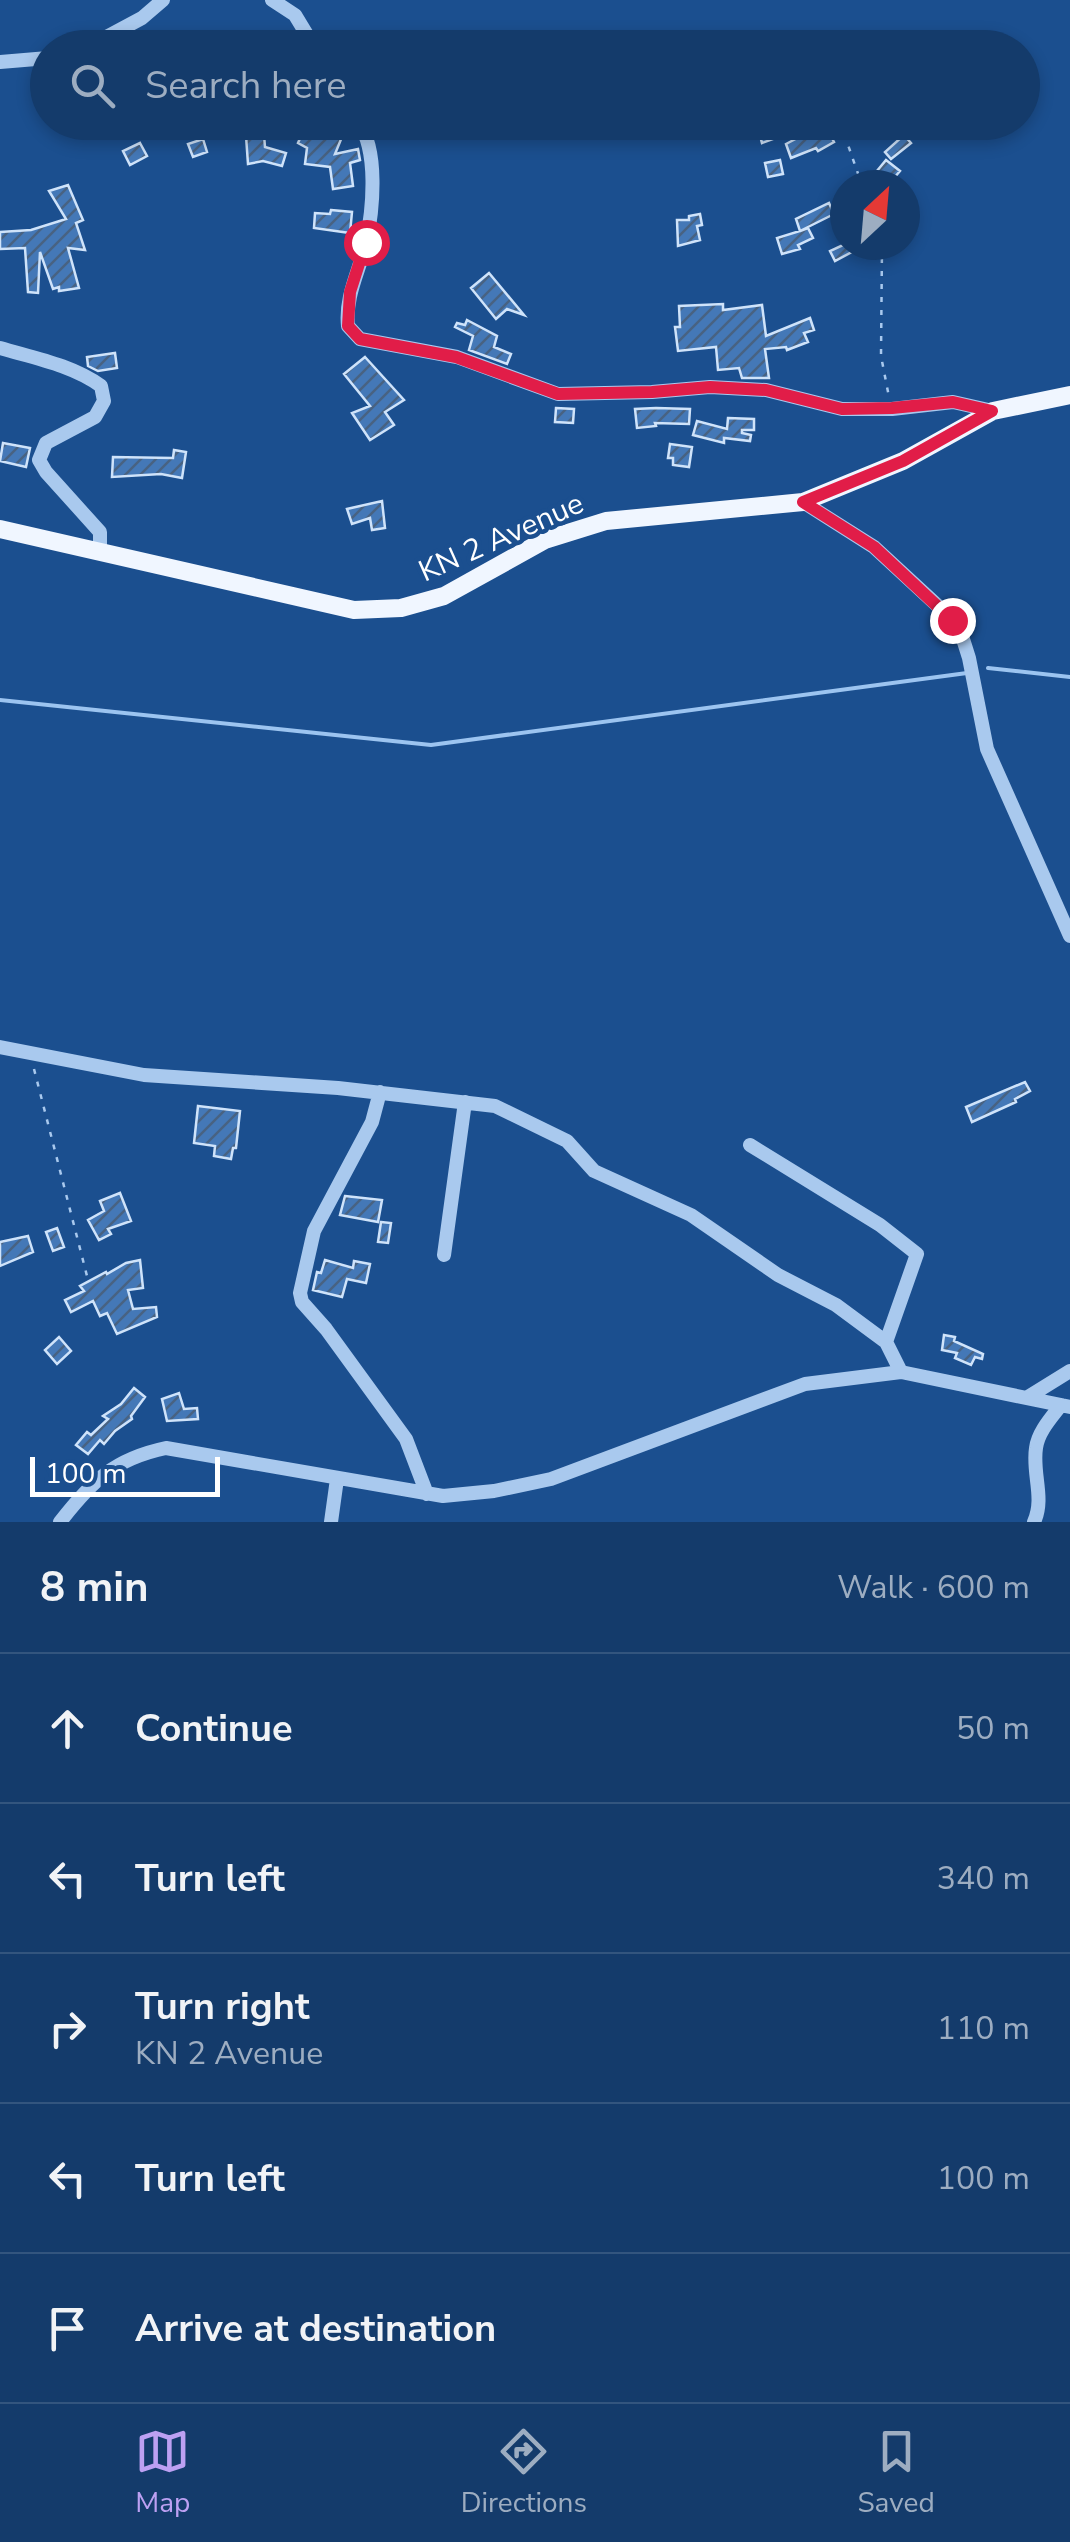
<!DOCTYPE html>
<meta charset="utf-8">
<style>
:root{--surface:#143b6b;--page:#214673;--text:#f1f3f6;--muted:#9dadc1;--line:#33557e;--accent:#bca0f2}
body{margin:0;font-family:"Nunito Sans",sans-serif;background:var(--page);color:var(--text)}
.compass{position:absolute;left:830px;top:170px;width:90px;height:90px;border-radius:50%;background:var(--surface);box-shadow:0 5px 15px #0003;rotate:26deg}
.scale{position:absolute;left:30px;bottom:25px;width:190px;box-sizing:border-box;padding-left:10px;border:5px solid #fff;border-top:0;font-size:28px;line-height:35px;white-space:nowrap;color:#fff;-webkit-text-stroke:8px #1b4f8f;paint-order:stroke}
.stop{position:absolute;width:30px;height:30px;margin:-22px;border:8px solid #e11d48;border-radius:50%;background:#fff}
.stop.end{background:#e11d48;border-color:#fff;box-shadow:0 2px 10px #0008}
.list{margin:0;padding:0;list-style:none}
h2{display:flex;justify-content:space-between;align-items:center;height:130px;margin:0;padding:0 40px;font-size:42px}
h2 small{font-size:32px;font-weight:400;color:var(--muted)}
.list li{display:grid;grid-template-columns:65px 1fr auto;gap:30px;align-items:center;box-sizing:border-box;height:150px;padding:0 40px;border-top:2px solid var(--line)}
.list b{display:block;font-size:38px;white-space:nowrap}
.list p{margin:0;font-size:32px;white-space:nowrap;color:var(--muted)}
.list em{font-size:32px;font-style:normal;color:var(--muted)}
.icon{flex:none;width:55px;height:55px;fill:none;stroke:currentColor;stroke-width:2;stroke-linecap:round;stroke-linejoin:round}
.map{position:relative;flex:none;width:1070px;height:1522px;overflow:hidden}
.search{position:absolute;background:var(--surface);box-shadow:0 5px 15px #0003;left:30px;right:30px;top:30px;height:110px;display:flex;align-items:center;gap:25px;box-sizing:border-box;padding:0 35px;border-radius:55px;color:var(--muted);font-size:38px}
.sheet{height:880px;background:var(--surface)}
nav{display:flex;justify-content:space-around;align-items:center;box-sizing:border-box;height:140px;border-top:2px solid var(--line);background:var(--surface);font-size:28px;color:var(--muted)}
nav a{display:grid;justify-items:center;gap:5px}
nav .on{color:var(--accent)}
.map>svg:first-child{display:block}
</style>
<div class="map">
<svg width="1070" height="1522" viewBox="0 0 1070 1522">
<defs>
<pattern id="building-hatch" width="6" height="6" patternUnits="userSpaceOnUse" patternTransform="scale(2.5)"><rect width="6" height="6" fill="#4478b7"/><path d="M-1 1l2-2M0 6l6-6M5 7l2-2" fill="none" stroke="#486282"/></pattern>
</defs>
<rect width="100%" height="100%" fill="#1b4f8f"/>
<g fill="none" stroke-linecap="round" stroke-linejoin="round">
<path stroke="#9cc4f0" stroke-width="4" d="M988 668 1070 677
M0 700 431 745 967 673"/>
</g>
<path fill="url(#building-hatch)" stroke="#cfe3fa" stroke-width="2.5" d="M245 122H263L265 147 286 153 282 166 263 161 248 164Z
M281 122H319L344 132 335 154 358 149 360 160 350 163 353 186 333 189 330 167 305 164 307 148 298 143 302 134Z
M763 122H784L787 134 762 143 759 132 765 130Z
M824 124 834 142 818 151 816 148 791 158 786 144Z
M904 135 911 143 891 159 885 152Z
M203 139 207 152 193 157 188 144Z
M140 143 147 156 130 165 123 151Z
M780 160 783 174 768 177 765 163Z
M886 160 900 171 888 185H882L872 177Z
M68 185 83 220 76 223 85 250 68 248 79 288 59 291V287L53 289 40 252 38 293 28 292 25 248 0 249V232L31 230 66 219 49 191Z
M829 203 834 214 800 231 808 228 813 238 798 245 800 249 782 254 777 238 800 231 796 219Z
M331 210 352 212 350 233 314 228 315 213 330 214Z
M700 214 702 225 697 226 700 240 678 246 677 220H689V216Z
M843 245H865L835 261 830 251Z
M489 273 524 315 507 309 496 319 471 288Z
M723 304V310L762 305 766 336 810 318 814 330 804 333 808 342 787 350 786 347 765 349 769 378H742L739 368 718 370 716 347 678 351 675 327H680L679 306Z
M467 320 497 336 494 347 511 354 507 364 469 350 473 336 455 327 457 323 465 325Z
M115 353 117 368 98 371 88 366 87 357Z
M365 357 404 400 385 412 394 425 370 440 352 413 370 406 344 374Z
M556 408 574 409 573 423 555 422Z
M656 408 690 409 689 424 655 423 656 426 637 428 635 409Z
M728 418 754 419V430H742V433L751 435 750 441 724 438V443L693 435 697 421 727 429Z
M3 443 30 448 26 467 0 461Z
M670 444 692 447 689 467 673 465V458H668Z
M174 450 186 452 182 478 161 474 112 477 113 457 173 458Z
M382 501 385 528 372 530 370 518 352 524 347 509Z
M1025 1082 1030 1091 1015 1099 1016 1102 972 1122 966 1107Z
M198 1106 240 1111 236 1148H233L231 1159 214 1156 215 1146 194 1143Z
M120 1193 131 1221 108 1229 111 1234 99 1240 88 1220 104 1211 100 1201Z
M345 1196 382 1200 378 1222 340 1215Z
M381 1222 391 1223 388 1243 378 1242Z
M57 1228 64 1247 53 1251 46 1232Z
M28 1236 33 1252 0 1266V1242Z
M140 1260 143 1288 128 1290 133 1309 156 1307 157 1317 117 1334 107 1313 100 1316 93 1301 71 1312 65 1300 84 1291 80 1286 106 1272 107 1274 126 1263Z
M325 1260 353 1268 354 1261 370 1264 366 1283 347 1279 342 1297 313 1290 317 1272 321 1273Z
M944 1335 955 1337 954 1341 983 1354 982 1359 975 1357 971 1365 955 1358 957 1353 942 1350Z
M59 1337 71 1351 57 1364 45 1350Z
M134 1388 145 1397 131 1416 132 1419 115 1431 104 1444 100 1440 88 1454 76 1445 87 1432 91 1435 108 1419 103 1416 121 1404Z
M179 1393 184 1409 197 1408 198 1419 167 1421 162 1399Z"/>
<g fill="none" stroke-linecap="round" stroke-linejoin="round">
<path stroke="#a9c9ee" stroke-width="2.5" stroke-dasharray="5 8" stroke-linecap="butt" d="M840 122 862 185
M882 245 881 356 889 397
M34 1069 87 1276"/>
<path stroke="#a9c9ee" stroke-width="14" d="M272 0 295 15 315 48
M86 48 142 18 163 0
M0 62 48 58
M358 122C379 150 373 210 366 243 359 272 345 296 348 326L360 339 457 357 558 394 652 392 710 387 766 390 842 409H892L953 402 993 411
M0 348C34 358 72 365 101 386L104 401 95 417 46 443 39 460 46 472 100 532V552
M803 502 874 547 952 619 963 639 969 658 987 749 1070 936
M0 1047 144 1075 338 1088 495 1106 567 1141 594 1171 691 1215 778 1275 836 1305 886 1342 901 1372
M380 1092 372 1122 314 1231 300 1293 302 1302 326 1329 406 1439 427 1494
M750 1145 880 1225 917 1254 886 1342
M444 1255 465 1102
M1028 1397 1070 1371
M60 1522C92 1481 114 1459 166 1448L443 1496 494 1491 551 1479 805 1384 901 1372 1070 1407
M331 1522 337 1479
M1034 1522C1045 1498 1032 1474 1036 1448 1038 1432 1051 1418 1061 1405"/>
<path stroke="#f0f6ff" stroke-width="18" d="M0 529 354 610 401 608 444 596 545 540 606 521 803 502 903 461 993 411 1070 395"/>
</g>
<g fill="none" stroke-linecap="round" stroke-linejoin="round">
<path stroke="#e11d48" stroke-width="12" d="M366 242 350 292 348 326 360 339 456 357 558 394 652 392 710 387 766 390 842 409 892 408 953 402 992 411 903 461 803 502 874 547 952 620"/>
</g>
<g text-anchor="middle" stroke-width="9" stroke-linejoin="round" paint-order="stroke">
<g font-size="30" fill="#fff" stroke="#1b4f8f">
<text transform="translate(501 537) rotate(-24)" y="10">KN 2 Avenue</text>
</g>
</g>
</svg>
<svg class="compass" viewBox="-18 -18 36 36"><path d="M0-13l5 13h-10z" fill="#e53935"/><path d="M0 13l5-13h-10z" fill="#9dadc1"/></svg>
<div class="scale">100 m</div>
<div class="stop" style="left:366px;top:242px"></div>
<div class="stop end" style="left:952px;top:620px"></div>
<div class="search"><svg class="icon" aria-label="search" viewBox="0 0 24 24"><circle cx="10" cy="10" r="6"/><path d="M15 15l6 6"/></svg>Search here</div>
</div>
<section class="sheet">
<h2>8 min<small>Walk · 600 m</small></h2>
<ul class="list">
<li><svg class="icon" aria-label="ahead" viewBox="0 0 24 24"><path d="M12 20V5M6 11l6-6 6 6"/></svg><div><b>Continue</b></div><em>50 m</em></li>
<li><svg class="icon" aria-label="left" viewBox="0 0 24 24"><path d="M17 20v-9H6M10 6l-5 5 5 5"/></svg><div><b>Turn left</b></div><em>340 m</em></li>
<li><svg class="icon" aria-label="right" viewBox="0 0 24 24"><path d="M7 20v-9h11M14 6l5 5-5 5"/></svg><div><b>Turn right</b><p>KN 2 Avenue</p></div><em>110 m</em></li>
<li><svg class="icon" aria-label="left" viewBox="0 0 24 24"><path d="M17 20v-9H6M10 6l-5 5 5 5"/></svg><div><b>Turn left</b></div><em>100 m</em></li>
<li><svg class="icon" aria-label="arrive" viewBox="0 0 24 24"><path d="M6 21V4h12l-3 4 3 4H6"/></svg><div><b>Arrive at destination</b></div></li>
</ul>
</section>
<nav>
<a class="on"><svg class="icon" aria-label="map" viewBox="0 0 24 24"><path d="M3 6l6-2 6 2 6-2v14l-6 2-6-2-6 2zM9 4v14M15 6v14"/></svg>Map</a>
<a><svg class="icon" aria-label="directions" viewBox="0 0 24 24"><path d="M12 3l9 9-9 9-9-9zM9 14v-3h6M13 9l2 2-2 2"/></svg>Directions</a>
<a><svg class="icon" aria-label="saved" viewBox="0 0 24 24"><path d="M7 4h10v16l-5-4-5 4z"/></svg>Saved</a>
</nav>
